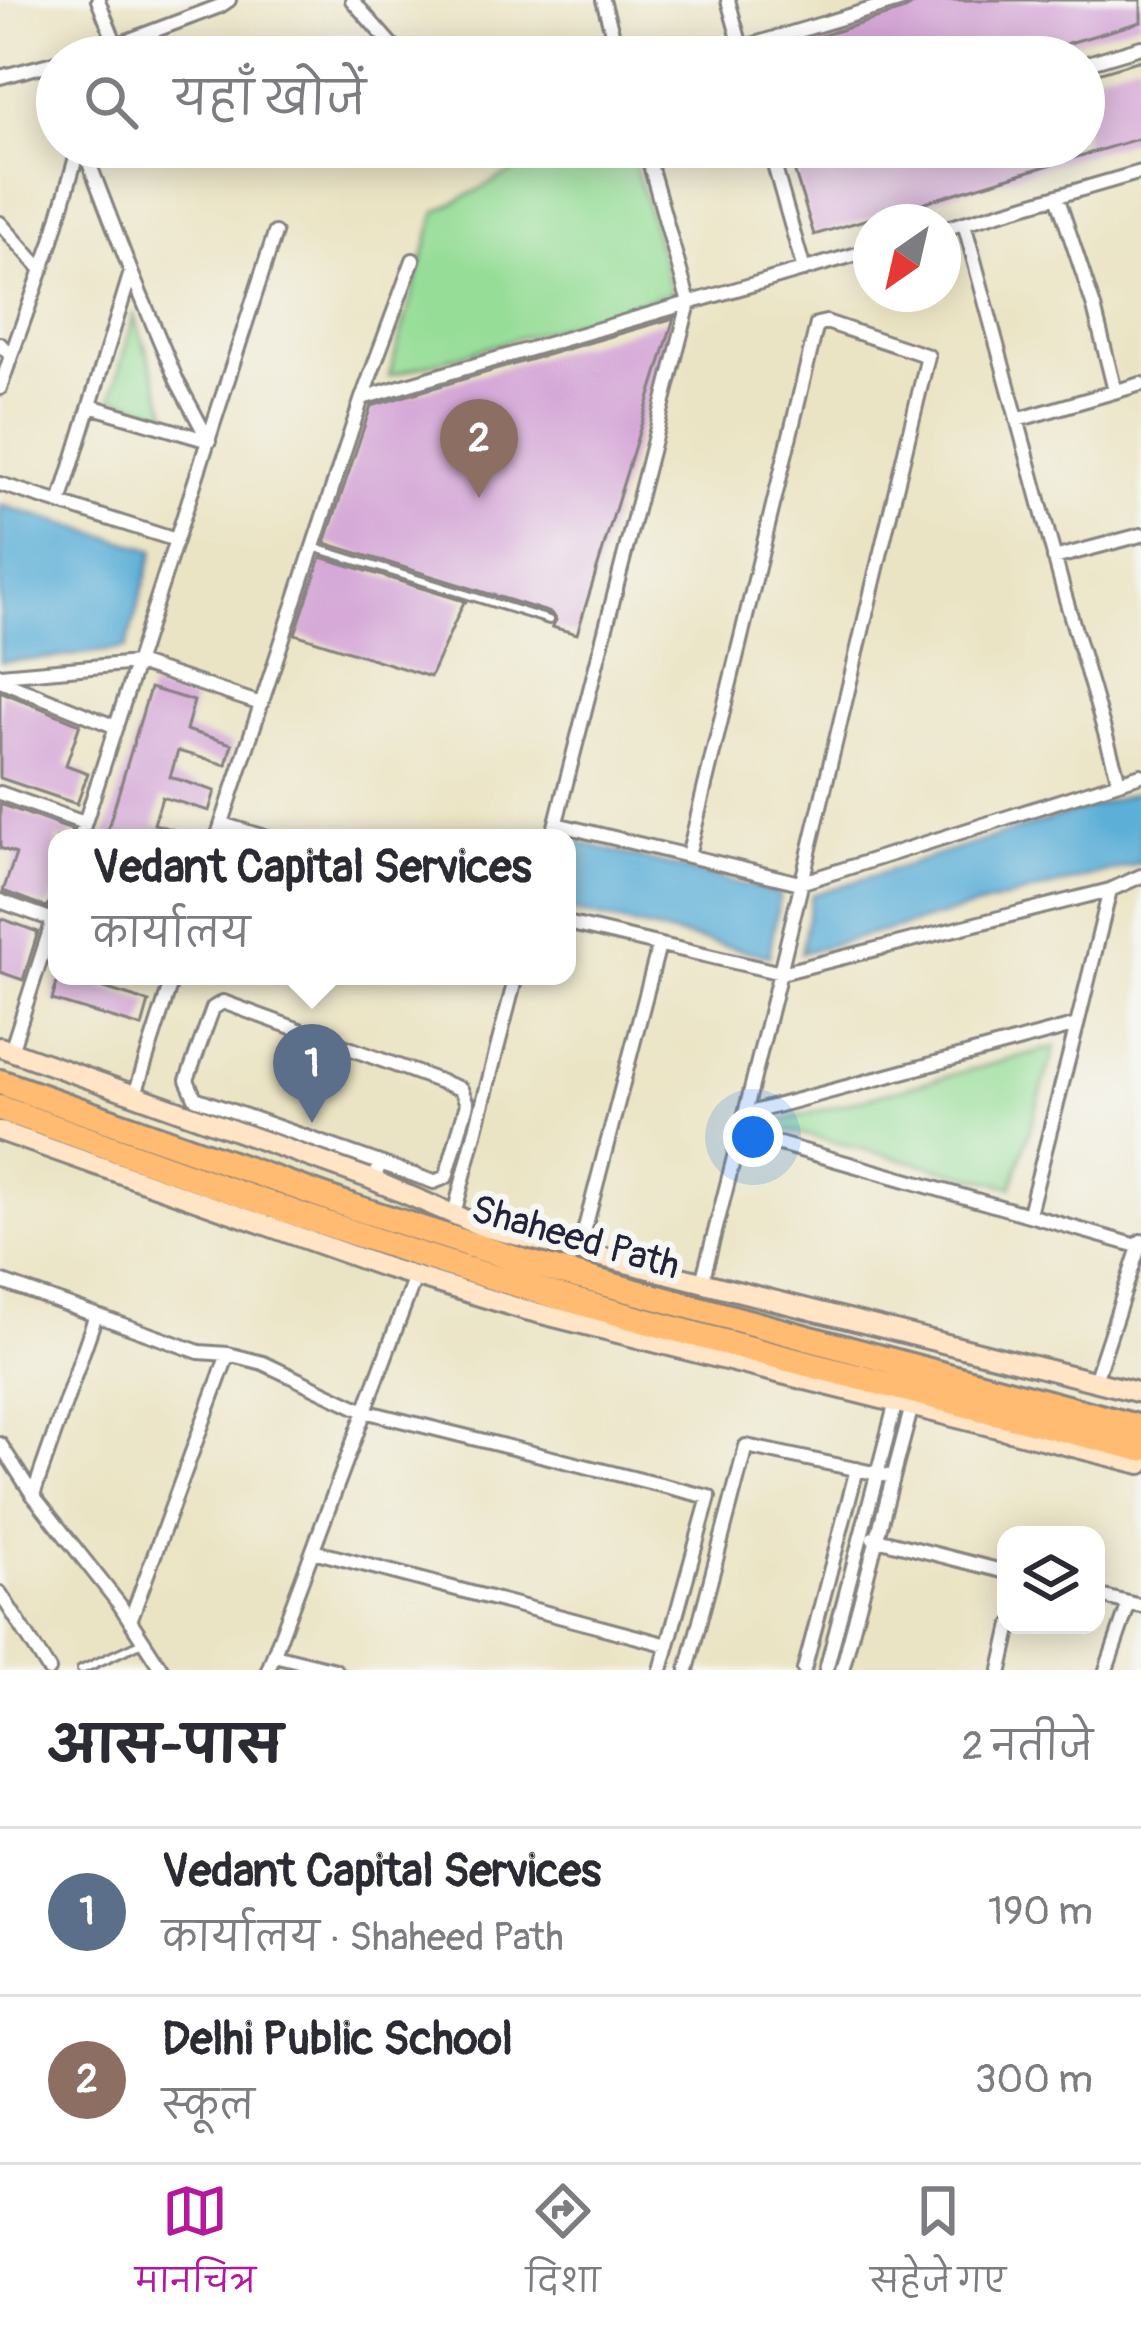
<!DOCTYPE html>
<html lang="hi">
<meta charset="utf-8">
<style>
:root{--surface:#fff;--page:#f7f7f7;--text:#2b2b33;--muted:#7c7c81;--line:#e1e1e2;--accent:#b5179e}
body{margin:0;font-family:Pangolin,"Playpen Sans Deva",sans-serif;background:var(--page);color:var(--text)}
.controls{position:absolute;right:36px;bottom:36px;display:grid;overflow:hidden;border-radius:24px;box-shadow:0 6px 30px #0003}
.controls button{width:108px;height:108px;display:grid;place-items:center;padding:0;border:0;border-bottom:3px solid var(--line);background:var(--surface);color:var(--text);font:60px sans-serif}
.compass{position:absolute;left:853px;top:204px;width:108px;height:108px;border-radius:50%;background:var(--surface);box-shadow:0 6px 30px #0003;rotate:214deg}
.you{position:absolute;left:753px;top:1137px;width:42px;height:42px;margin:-30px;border:9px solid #fff;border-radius:50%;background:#1a73e8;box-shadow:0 0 0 18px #1a73e833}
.badge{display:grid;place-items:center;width:78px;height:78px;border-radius:50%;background:var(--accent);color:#fff;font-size:39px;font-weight:700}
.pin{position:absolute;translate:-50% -99px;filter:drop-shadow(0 3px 6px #0008)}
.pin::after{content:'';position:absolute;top:63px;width:42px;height:36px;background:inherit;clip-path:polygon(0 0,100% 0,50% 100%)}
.popup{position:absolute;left:48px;top:829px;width:528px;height:156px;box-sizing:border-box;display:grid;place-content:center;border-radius:24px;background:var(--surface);filter:drop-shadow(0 3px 9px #0005);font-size:39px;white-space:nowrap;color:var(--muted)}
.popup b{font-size:45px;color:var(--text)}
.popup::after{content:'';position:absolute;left:50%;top:100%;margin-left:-24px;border:24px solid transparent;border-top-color:var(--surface)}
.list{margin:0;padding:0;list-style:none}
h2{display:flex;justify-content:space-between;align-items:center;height:156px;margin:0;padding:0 48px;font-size:51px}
h2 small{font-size:39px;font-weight:400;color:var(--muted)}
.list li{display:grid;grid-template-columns:78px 1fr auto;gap:36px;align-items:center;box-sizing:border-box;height:168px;padding:0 48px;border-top:3px solid var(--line)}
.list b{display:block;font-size:45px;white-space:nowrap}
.list p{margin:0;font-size:39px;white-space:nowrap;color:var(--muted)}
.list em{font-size:39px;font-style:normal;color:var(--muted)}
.icon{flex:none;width:66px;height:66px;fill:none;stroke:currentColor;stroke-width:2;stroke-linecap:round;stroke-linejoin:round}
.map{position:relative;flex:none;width:1141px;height:1670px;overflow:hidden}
.search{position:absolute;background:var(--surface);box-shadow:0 6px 30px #0003;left:36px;right:36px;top:36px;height:132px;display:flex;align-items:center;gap:30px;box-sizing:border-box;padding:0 42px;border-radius:66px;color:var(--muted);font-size:45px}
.sheet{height:492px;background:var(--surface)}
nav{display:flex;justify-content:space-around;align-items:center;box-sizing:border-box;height:168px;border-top:3px solid var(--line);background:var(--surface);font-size:33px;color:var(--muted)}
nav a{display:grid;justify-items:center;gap:6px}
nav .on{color:var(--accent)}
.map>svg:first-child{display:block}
</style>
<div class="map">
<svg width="1141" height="1670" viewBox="0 0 1141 1670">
<rect width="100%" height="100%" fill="#f6f6f2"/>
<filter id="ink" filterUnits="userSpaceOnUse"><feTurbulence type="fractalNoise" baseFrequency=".00833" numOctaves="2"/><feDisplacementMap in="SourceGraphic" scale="24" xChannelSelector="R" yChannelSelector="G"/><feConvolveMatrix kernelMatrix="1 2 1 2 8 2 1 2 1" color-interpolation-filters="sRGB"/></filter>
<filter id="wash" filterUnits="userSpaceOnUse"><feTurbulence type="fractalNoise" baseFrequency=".004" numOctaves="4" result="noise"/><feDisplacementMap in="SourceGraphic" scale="48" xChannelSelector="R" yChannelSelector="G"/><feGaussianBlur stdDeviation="2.7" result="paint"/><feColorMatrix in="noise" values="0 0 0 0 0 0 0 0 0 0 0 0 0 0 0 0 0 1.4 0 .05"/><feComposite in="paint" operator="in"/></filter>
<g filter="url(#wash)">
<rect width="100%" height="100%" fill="#ebe4c4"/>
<path fill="#96dd97" stroke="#5c8069" stroke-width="3" d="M560 147H630L672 293 389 376 436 212Z
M134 315 168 414 112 397Z
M1055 1047 1012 1187 767 1125Z"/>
<path fill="#5bafd7" stroke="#3e6889" stroke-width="3" d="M0 505 154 550 126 648 55 658 0 662Z
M1141 791V863L801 953 812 895Z
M567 839 780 894 769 956 567 910Z"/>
<g id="blocks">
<path fill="#d5a7d7" d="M928 0H1141V22L1021 57H754L905 10 911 5Z
M1141 60V138L814 235 792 163 848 147H1084V77Z
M674 318 577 634 552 627 556 620 551 613 325 543 371 406Z
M321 557 467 602H464L430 677 295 634Z
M150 688 194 701 186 730 232 744 226 765 178 751 170 777 215 791 209 811 162 797 154 824 190 835V838H105Z
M0 691 80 724 66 765 88 773 77 804 0 778Z
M0 804 72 830 70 838H57V893L46 907 3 891 16 854 0 848Z
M0 918 38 932 23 980 0 972Z
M59 976H104L101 987 149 1002 142 1027 52 1000Z"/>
</g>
</g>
<g filter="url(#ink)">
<use href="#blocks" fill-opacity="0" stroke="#868380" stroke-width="3"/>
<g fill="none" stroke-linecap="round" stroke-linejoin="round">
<g stroke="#868380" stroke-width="12">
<path id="lane" d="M316 548 549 620
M81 1670 140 1643"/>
</g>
<g stroke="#868380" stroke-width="18">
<path id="street" d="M98 0 116 45
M352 0 402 57
M603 0 619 57
M728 0 744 57
M741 48 902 0
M73 57 116 45 220 6 229 0
M1084 64 1141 47
M0 77 57 62
M769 147 804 270
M772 156 802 147
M1057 196 1094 307 1115 391
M0 223 42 270
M964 223 1065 596 1119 781
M943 229 1141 172
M0 344 11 356 0 388
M11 356 51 244 79 147
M362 398 871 250
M90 406 209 441 177 381 131 272
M1017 420 1141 384
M0 484 176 540
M60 503 131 272 83 147
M1054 558 1141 535
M0 675 137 663 261 704
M0 680 116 727
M0 793 84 823
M222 824 268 838
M556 824 800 883 1141 775
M80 838 275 233
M217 838 362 398 413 260
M552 838 689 303 645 147
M688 856 817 324 826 322 928 356C853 665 782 975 702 1282
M1110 890 1141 876
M0 901 53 920
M567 923 781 973 1110 890 1077 1025 746 1114
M11 1051 57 908
M135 1094 173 976
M741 1133 1141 1247
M374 1180 380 1163 434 1182 446 1177 467 1104 461 1089 223 1002 213 1008 187 1080 195 1098 380 1163
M1029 1213 1077 1025
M454 1214 516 976
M579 1251 659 945
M0 1281 199 1352 228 1354 263 1363 364 1411 709 1497 661 1670
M1095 1381 1141 1241
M0 1444 33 1495 120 1605 162 1670
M33 1495 96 1315
M873 1538 1006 1572
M313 1551 668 1645
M0 1593 49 1670
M1096 1595 1141 1606
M130 1621 228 1354
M274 1655 335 1670
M268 1670 415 1277
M687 1670 746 1446 893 1477
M804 1670 857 1469
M826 1670 896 1402
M842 1670 912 1406
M1001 1670 1011 1625
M1106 1670 1129 1603"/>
</g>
<g stroke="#868380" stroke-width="24">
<path id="secondary" d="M0 1047 368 1178 483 1227 1141 1393
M0 1131 384 1267 522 1309 1141 1464"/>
</g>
<g stroke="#868380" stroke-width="30">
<path id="highway" d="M0 1082 353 1207 525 1262 1141 1428
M0 1108C160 1164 319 1225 482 1274 699 1339 921 1393 1141 1449"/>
</g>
<use href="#lane" stroke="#fff" stroke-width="6"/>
<use href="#street" stroke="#fff" stroke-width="12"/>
<use href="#secondary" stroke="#ffe4c6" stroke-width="18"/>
<use href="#highway" stroke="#ffbb71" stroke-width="24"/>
</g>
</g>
<g text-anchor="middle" stroke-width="12" stroke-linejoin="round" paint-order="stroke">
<g font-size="39" fill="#22223b" stroke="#f6f6f2">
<text transform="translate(576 1236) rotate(16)" y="14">Shaheed Path</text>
</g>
</g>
</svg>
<div class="controls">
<button><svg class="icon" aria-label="layers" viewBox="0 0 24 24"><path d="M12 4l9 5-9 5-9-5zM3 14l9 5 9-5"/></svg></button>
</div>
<svg class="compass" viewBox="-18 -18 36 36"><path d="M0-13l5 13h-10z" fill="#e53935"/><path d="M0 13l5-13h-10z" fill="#7c7c81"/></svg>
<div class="you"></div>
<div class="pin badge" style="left:312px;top:1123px;background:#5c6f8a">1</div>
<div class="popup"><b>Vedant Capital Services</b>कार्यालय</div>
<div class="pin badge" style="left:479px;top:498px;background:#8d6e63">2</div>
<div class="search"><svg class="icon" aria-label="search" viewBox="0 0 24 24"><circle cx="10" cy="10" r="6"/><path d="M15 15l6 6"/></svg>यहाँ खोजें</div>
</div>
<section class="sheet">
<h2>आस-पास<small>2 नतीजे</small></h2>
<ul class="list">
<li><span class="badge" style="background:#5c6f8a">1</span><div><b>Vedant Capital Services</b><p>कार्यालय · Shaheed Path</p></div><em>190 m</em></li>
<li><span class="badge" style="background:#8d6e63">2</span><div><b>Delhi Public School</b><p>स्कूल</p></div><em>300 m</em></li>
</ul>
</section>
<nav>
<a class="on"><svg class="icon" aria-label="map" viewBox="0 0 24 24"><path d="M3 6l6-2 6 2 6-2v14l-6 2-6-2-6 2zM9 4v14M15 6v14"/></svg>मानचित्र</a>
<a><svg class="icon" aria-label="directions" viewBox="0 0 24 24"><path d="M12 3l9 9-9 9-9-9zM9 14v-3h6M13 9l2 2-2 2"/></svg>दिशा</a>
<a><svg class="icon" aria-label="saved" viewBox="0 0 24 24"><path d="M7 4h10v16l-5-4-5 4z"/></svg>सहेजे गए</a>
</nav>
